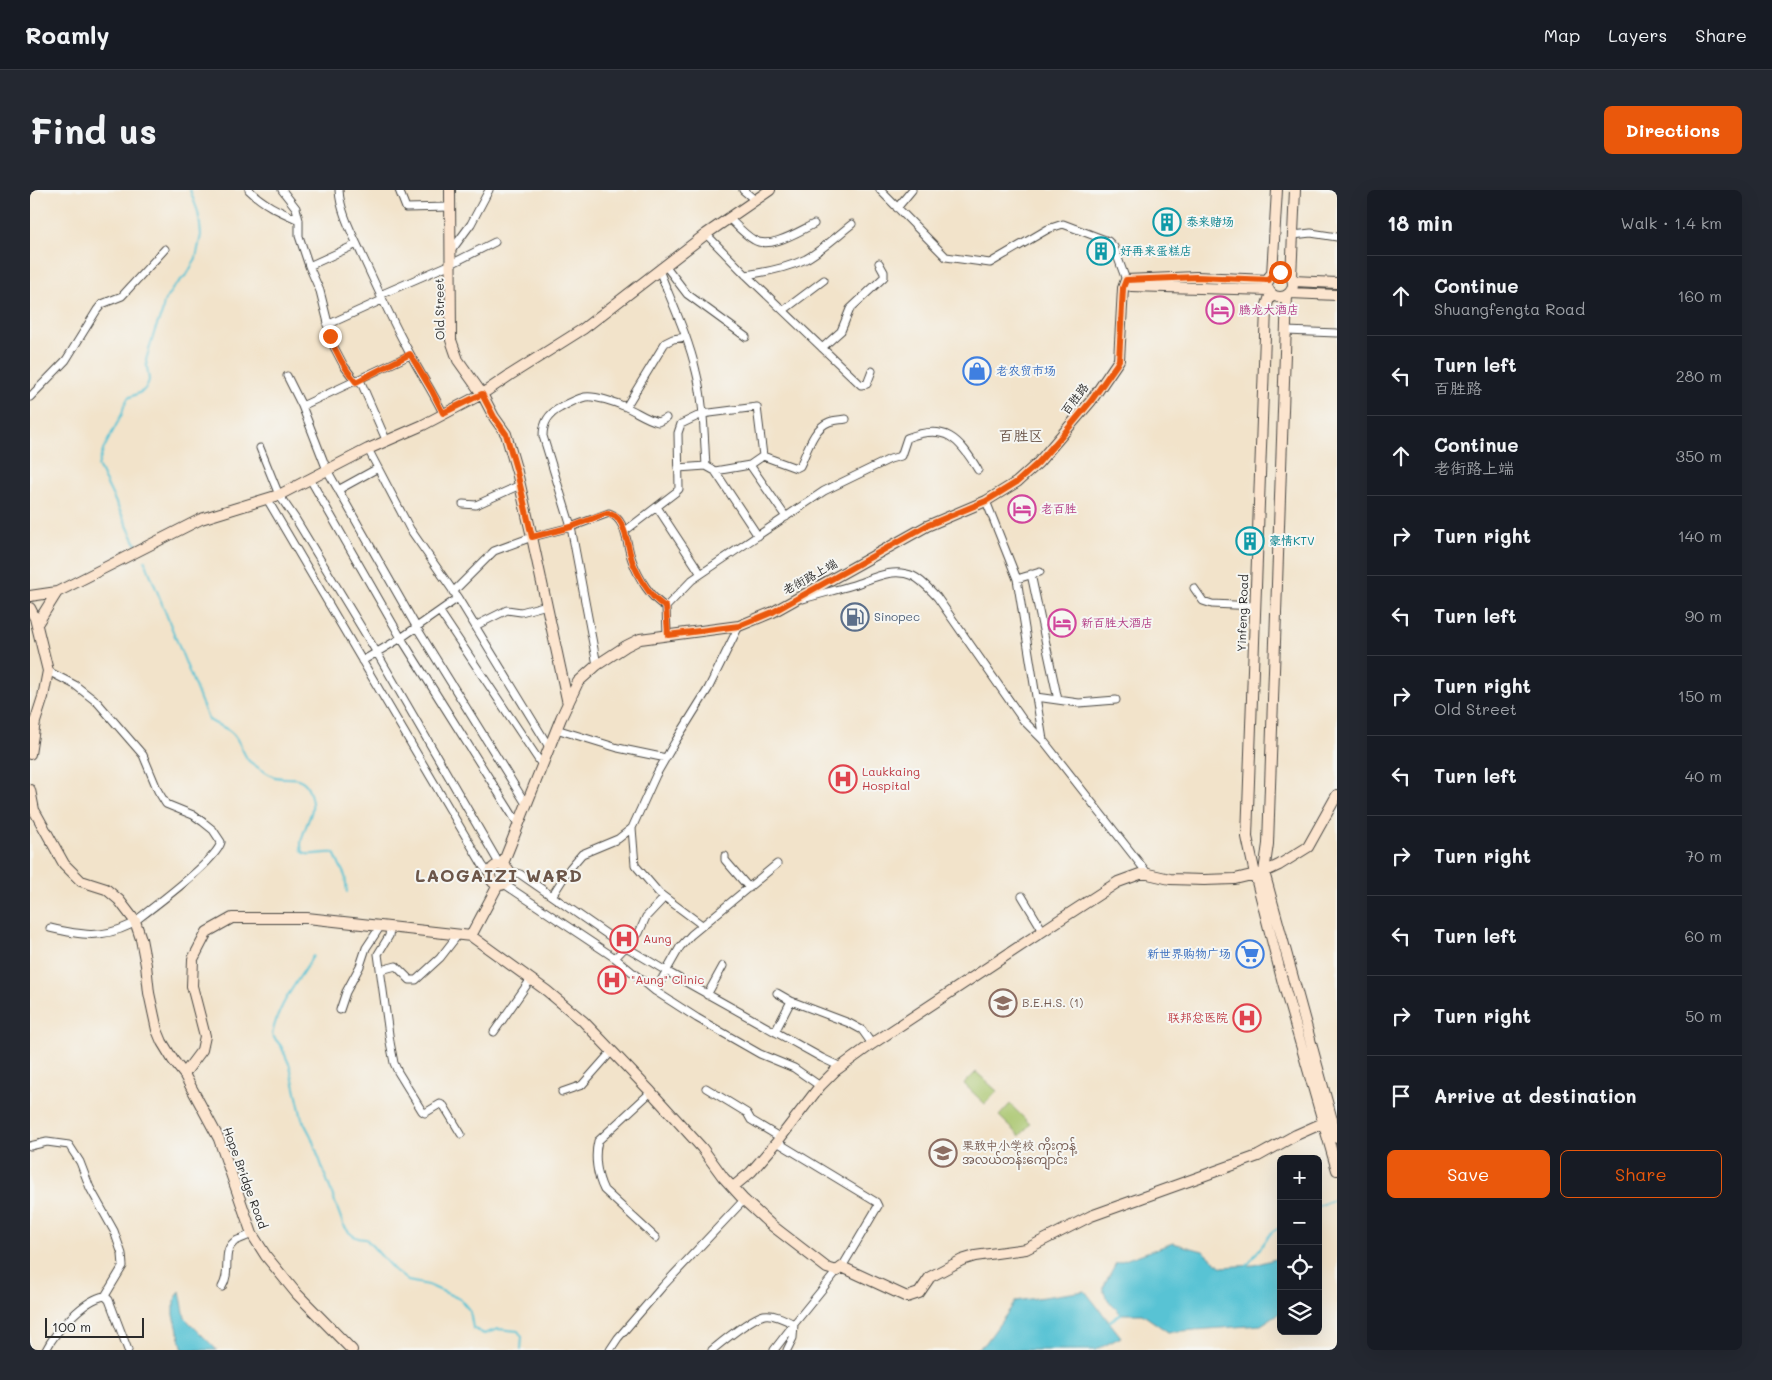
<!DOCTYPE html>
<meta charset="utf-8">
<style>
:root{--surface:#171b24;--page:#242831;--text:#f1f3f6;--muted:#9ea1a6;--line:#363941;--accent:#ea580c}
body{margin:0;font-family:Mali,"LXGW WenKai TC","Noto Sans Myanmar",sans-serif;background:var(--page);color:var(--text)}
.controls{position:absolute;right:15px;bottom:15px;display:grid;overflow:hidden;border-radius:8px;box-shadow:0 5px 20px #0002}
.controls button{width:45px;height:45px;display:grid;place-items:center;padding:0;border:0;border-bottom:1px solid var(--line);background:var(--surface);color:var(--text);font:25px sans-serif}
.scale{position:absolute;left:15px;bottom:12px;width:99px;box-sizing:border-box;padding-left:5px;border:2px solid #2b2b2b;border-top:0;font-size:14px;line-height:18px;white-space:nowrap;color:#2b2b2b;-webkit-text-stroke:4px #f6f6f2;paint-order:stroke}
.stop{position:absolute;width:15px;height:15px;margin:-11px;border:4px solid #ea580c;border-radius:50%;background:#fff}
.stop.end{background:#ea580c;border-color:#fff;box-shadow:0 1px 5px #0008}
.list{margin:0;padding:0;list-style:none}
h2{display:flex;justify-content:space-between;align-items:center;height:65px;margin:0;padding:0 20px;font-size:21px}
h2 small{font-size:16px;font-weight:400;color:var(--muted)}
.list li{display:grid;grid-template-columns:32px 1fr auto;gap:15px;align-items:center;box-sizing:border-box;height:80px;padding:0 20px;border-top:1px solid var(--line)}
.list b{display:block;font-size:19px;white-space:nowrap}
.list p{margin:0;font-size:16px;white-space:nowrap;color:var(--muted)}
.list em{font-size:16px;font-style:normal;color:var(--muted)}
.actions{display:flex;gap:10px;padding:15px 20px}
.actions a{flex:1;padding:11px 0;border:1px solid var(--accent);border-radius:8px;text-align:center;font-size:18px;color:var(--accent)}
.actions .main{background:var(--accent);color:#fff}
.icon{flex:none;width:28px;height:28px;fill:none;stroke:currentColor;stroke-width:2;stroke-linecap:round;stroke-linejoin:round}
.map{position:relative;flex:none;width:1307px;height:1160px;overflow:hidden;border-radius:8px}
header{display:flex;align-items:center;gap:30px;box-sizing:border-box;height:70px;padding:0 25px;background:var(--surface);border-bottom:1px solid var(--line)}
header strong{font-size:24px}
nav{display:flex;gap:28px;margin-inline-start:auto;font-size:18px}
.intro{display:flex;align-items:center;justify-content:space-between;box-sizing:border-box;height:120px;padding:0 30px}
h1{margin:0;font-size:35px}
.button{padding:12px 22px;border-radius:8px;background:var(--accent);color:#fff;font-size:18px;font-weight:700}
main{display:flex;gap:30px;padding:0 30px}
aside{flex:1;background:var(--surface);border-radius:8px;box-shadow:0 5px 20px #0002}
.map>svg:first-child{display:block}
</style>
<header>
<strong>Roamly</strong>
<nav><a>Map</a><a>Layers</a><a>Share</a></nav>
</header>
<div class="intro"><h1>Find us</h1><a class="button">Directions</a></div>
<main>
<div class="map">
<svg width="1307" height="1160" viewBox="0 0 1307 1160">
<rect width="100%" height="100%" fill="#f6f6f2"/>
<filter id="ink" filterUnits="userSpaceOnUse"><feTurbulence type="fractalNoise" baseFrequency=".02" numOctaves="2"/><feDisplacementMap in="SourceGraphic" scale="10" xChannelSelector="R" yChannelSelector="G"/><feConvolveMatrix kernelMatrix="1 2 1 2 8 2 1 2 1" color-interpolation-filters="sRGB"/></filter>
<filter id="wash" filterUnits="userSpaceOnUse"><feTurbulence type="fractalNoise" baseFrequency=".0096" numOctaves="4" result="noise"/><feDisplacementMap in="SourceGraphic" scale="20" xChannelSelector="R" yChannelSelector="G"/><feGaussianBlur stdDeviation="1.12" result="paint"/><feColorMatrix in="noise" values="0 0 0 0 0 0 0 0 0 0 0 0 0 0 0 0 0 1.4 0 .05"/><feComposite in="paint" operator="in"/></filter>
<g filter="url(#wash)">
<rect width="100%" height="100%" fill="#f2e3ca"/>
<path fill="#a8c56c" stroke="#6a784c" d="M946 882 967 901 955 914 934 894Z
M980 914 1000 934 990 946 969 926Z"/>
<path fill="#59c3d4" stroke="#427780" d="M1143 1053 1173 1061 1192 1077 1225 1075 1251 1067V1122L1231 1135 1138 1142 1112 1124H1091C1067 1100 1071 1101 1086 1073Z
M150 1101 155 1128 187 1160H153L144 1125V1111Z
M1055 1101 1091 1147 1066 1160H944L955 1154 986 1111Z"/>
<g fill="none" stroke-linecap="round" stroke-linejoin="round">
<path stroke="#59c3d4" stroke-width="2" d="M107 356 68 276 74 258 92 224 94 216 98 208 113 201 117 196 119 190 116 170 125 140 132 123 134 112 143 98 158 83 166 68 171 45 170 35 168 22 160 0
M115 371 178 529C185 535 194 536 201 542 210 549 212 563 219 571 225 576 235 582 242 586 253 591 269 583 277 596 280 601 283 613 282 619 282 627 261 660 277 664 286 665 295 662 304 663L315 686 317 702
M283 766C267 793 248 814 242 845L251 856 260 876 272 929 281 946 313 1034C319 1044 325 1049 336 1049L364 1080 378 1091 398 1095 430 1109 440 1121 443 1138 454 1144 468 1139 488 1141 492 1147 491 1160
M1288 1016 1307 1009
M1217 1076 1242 1042 1251 1037
M1079 1132 1091 1124"/>
</g>
</g>
<g filter="url(#ink)">
<g fill="none" stroke-linecap="round" stroke-linejoin="round">
<g stroke="#494743" stroke-width="9">
<path id="street" d="M219 0C234 15 251 22 269 30
M252 0 266 18 269 30V46L279 76 290 101 304 157 314 176 326 192
M309 0C310 22 323 45 332 65 347 98 362 131 379 162 390 183 403 202 413 223
M369 0 376 18 420 17
M713 0 725 10
M850 0 916 67 960 73 1018 39 1033 34 1078 51 1084 57 1096 90 1098 94
M867 18 882 0
M700 29C707 36 715 45 724 50 740 60 769 41 784 34
M676 44 716 85 831 195 837 194 842 181
M1263 45 1281 43 1307 47
M421 61 441 34 459 0
M635 75 657 104 716 147
M279 76 327 54
M629 80C642 113 658 146 666 181 674 212 674 245 676 276
M716 85C737 82 757 78 776 69 792 60 808 45 822 34
M350 105 421 74 465 52
M754 120 794 90
M297 135 352 110
M1256 141 1307 143
M792 158 811 141 820 119 854 87V82L849 73
M257 186 272 216 297 280 387 438 496 614
M330 190 357 252
M0 207 36 170 67 120 72 114 92 106 135 59
M272 216 380 165
M596 217 635 153 643 149 656 147
M230 258 249 305 265 328 347 463 470 675
M338 259 380 339 428 408 519 557
M733 266 766 278 770 276C777 262 783 238 799 232 804 230 811 230 816 229
M720 275 756 327
M648 278 676 276 685 281 720 275 733 266
M685 281 728 346
M280 289 371 448 488 634
M308 300 348 278
M237 309 453 676 460 685
M956 311 987 389 1013 550
M433 314 446 315 490 295
M627 317 671 384
M595 341 646 302 649 299 648 243 651 234 672 224 727 217 733 266
M1001 384 1028 510
M987 389 1010 382
M1164 398 1173 411 1182 414 1226 416
M423 402 464 361 502 347 541 337 579 323C597 329 596 355 602 370 608 387 621 409 636 417L637 445
M773 409C790 404 806 400 823 395 842 389 862 377 883 386 892 390 900 400 907 407L993 530 1013 550 1118 684
M636 417 662 390 794 301 860 269 871 266 877 248C915 233 929 248 948 280
M410 422 512 575
M445 436 477 420 491 422 517 415
M332 471 371 448 428 408
M567 475 541 337 513 246C513 233 518 224 530 218 537 214 546 209 555 207 564 205 587 213 596 217 607 222 616 229 628 232L636 228
M18 481 45 495 68 513 113 565 128 601 136 614 163 625 173 632 183 640 191 652C187 671 118 721 100 735 71 749 50 745 20 738
M1006 507 1049 513 1086 510
M526 539 588 558 636 568
M695 666V670L719 698
M479 681 490 684 591 754 636 781 792 868 811 877
M474 694 585 768 625 801 667 828 730 864 764 878 790 896
M522 706 540 678 552 664 588 649 602 638
M992 706 1013 741
M672 735 629 703 605 675 602 638 626 585 645 552 678 499 709 436
M360 738 359 746 348 764 360 852 364 873 368 882 392 921 395 923 410 914 414 916 431 944
M585 768 609 743 616 727 634 708
M351 780 366 776 380 790H386L410 768 427 746
M625 801 650 757 661 745 747 674
M747 803 761 811 819 833 832 840 842 854
M677 805 693 776
M310 820 316 802 330 776 336 758 350 737
M464 842 501 789
M745 842 761 811
M676 898 717 923 721 930 751 948
M532 902 552 895 582 861
M621 902 568 951C564 967 567 986 574 1000L626 1048
M747 952 846 1012 848 1016 812 1077
M0 956 17 952 39 955 50 972 60 998 84 1041 92 1064 93 1076 75 1106
M192 1097C202 1081 191 1063 204 1052 209 1049 216 1047 222 1044
M16 1160C25 1142 54 1109 75 1106L79 1110 98 1160
M580 1160 588 1148 633 1096 714 1010
M682 1160C693 1151 721 1128 734 1125 743 1123 756 1130 764 1134L807 1081
M744 1160 764 1134 763 1148 757 1160"/>
</g>
<g stroke="#494743" stroke-width="12">
<path id="secondary" d="M420 0 421 150 428 170 452 204 464 227 476 244 487 282 502 347 538 514
M1237 94a13 13 0 1 1 26 0a13 13 0 1 1-26 0Z
M1242 84 1247 0
M1261 87 1265 0
M1263 91 1307 93
M1101 96 1239 100
M1241 103 1236 118 1217 647 1225 684 1252 789 1307 980
M1260 103 1307 105
M1257 105 1238 654 1234 682 1307 948
M0 406 27 402 171 329 249 305 338 259 393 235 452 204 480 185 553 139 676 44 740 0
M0 418 5 428 18 481 13 507 5 532 0 564
M7 434 27 402
M0 600 4 620 34 674 51 691 76 699 89 710 105 731 111 749 116 775 119 803 127 840 132 852 143 870 154 884 189 949 222 1044 236 1066 267 1104 322 1160
M460 685a10 10 0 1 1 20 0a10 10 0 1 1-20 0Z
M472 676 531 528 548 492 567 475 596 456 610 449 709 436 743 422 897 336 956 311 987 292 1008 273 1061 211 1089 170 1093 98 1096 90 1166 87 1239 90
M441 746 468 695
M154 884 172 860 175 846 162 796 163 769 177 742 202 728H277L441 746 517 801 553 831 621 902 672 958 693 987 714 1010 740 1034 797 1078 807 1081 812 1077 877 1107 889 1103 900 1087 932 1070 945 1066 996 1059 1061 1026 1228 966 1266 945 1302 929
M703 997 721 982 747 952 790 896 805 881 842 854 1031 729 1088 692 1110 684H1118L1140 689 1174 690 1205 689 1234 682 1249 675 1278 657 1307 605"/>
</g>
<use href="#street" stroke="#fff" stroke-width="7"/>
<use href="#secondary" stroke="#fce5cf" stroke-width="10"/>
</g>
</g>
<g fill="none" stroke-linecap="round" stroke-linejoin="round" filter="url(#ink)">
<path stroke="#ea580c" stroke-width="6" d="M300 146C306 163 314 178 326 192L380 164 402 201 413 223 452 204 464 227 476 244 487 282 502 347 541 337 574 324C596 319 597 359 603 373 610 389 621 409 636 417L638 445 709 436 743 422 896 336 956 311 987 292 1008 273 1032 246 1061 211 1087 174 1089 170 1093 98 1096 90 1166 87 1239 90 1242 84 1250 82"/>
</g>
<defs>
<g id="building-ring" transform="scale(1.4375)"><circle r="9.5" fill="#f6f6f2" stroke="#0f9aa8" stroke-width="1.5"/><path d="M-4-6H4V6H1V3H-1V6H-4ZM-2.5-4.3h1.7v1.8h-1.7ZM.8-4.3h1.7v1.8H.8ZM-2.5-1h1.7V.8h-1.7ZM.8-1h1.7V.8H.8Z" fill="#0f9aa8"/></g>
<g id="hotel-ring" transform="scale(1.4375)"><circle r="9.5" fill="#f6f6f2" stroke="#d1479c" stroke-width="1.5"/><path d="M-6-4.5h1.5V1H6V5H4.5V3h-9V5H-6ZM-4 0a1.8 1.8 0 1 1 3.6 0ZM.5 0V-2.5h3Q6-2.5 6 0Z" fill="#d1479c"/></g>
<g id="shop-ring" transform="scale(1.4375)"><circle r="9.5" fill="#f6f6f2" stroke="#3f7fe0" stroke-width="1.5"/><path d="M-5-2.5h2.3a2.7 3.5 0 0 1 5.4 0H5L5.5 6h-11ZM-1.5-2.5h3a1.5 2.3 0 0 0-3 0Z" fill="#3f7fe0"/></g>
<g id="fuel-ring" transform="scale(1.4375)"><circle r="9.5" fill="#f6f6f2" stroke="#5c6f8a" stroke-width="1.5"/><path d="M-5.5-6h7V0h2V4h1.3V-2.5L3-4.5l.8-.8L6-3V5H2.5V1h-1V6h-7ZM-4.2-4.7v3.2H.2V-4.7Z" fill="#5c6f8a"/></g>
<g id="hospital-ring" transform="scale(1.4375)"><circle r="9.5" fill="#f6f6f2" stroke="#e0444e" stroke-width="1.5"/><path d="M-5-5h3v3.5h4V-5h3V5h-3V1.5h-4V5h-3Z" fill="#e0444e"/></g>
<g id="supermarket-ring" transform="scale(1.4375)"><circle r="9.5" fill="#f6f6f2" stroke="#3f7fe0" stroke-width="1.5"/><path d="M-6-5.5h2.5l.6 2H6L4.5 2H-2.5L-4.4-4H-6ZM-1.5 3.2a1.3 1.3 0 1 0 .1 0ZM3 3.2a1.3 1.3 0 1 0 .1 0Z" fill="#3f7fe0"/></g>
<g id="school-ring" transform="scale(1.4375)"><circle r="9.5" fill="#f6f6f2" stroke="#8d6e63" stroke-width="1.5"/><path d="M0-5L7-2L0 1L-7-2ZM-4 1L0 2.5L4 1V4Q0 6-4 4Z" fill="#8d6e63"/></g>
</defs>
<g fill-rule="evenodd">
<use href="#building-ring" x="1137" y="32"/>
<use href="#building-ring" x="1071" y="61"/>
<use href="#hotel-ring" x="1190" y="120"/>
<use href="#shop-ring" x="947" y="181"/>
<use href="#hotel-ring" x="992" y="319"/>
<use href="#building-ring" x="1220" y="351"/>
<use href="#fuel-ring" x="825" y="427"/>
<use href="#hotel-ring" x="1032" y="433"/>
<use href="#hospital-ring" x="813" y="589"/>
<use href="#hospital-ring" x="594" y="749"/>
<use href="#supermarket-ring" x="1220" y="764"/>
<use href="#hospital-ring" x="582" y="790"/>
<use href="#school-ring" x="973" y="813"/>
<use href="#hospital-ring" x="1217" y="828"/>
<use href="#school-ring" x="913" y="963"/>
</g>
<g text-anchor="middle" stroke-width="4" stroke-linejoin="round" paint-order="stroke">
<g font-size="12" fill="#0d838f" stroke="#f6f6f2" text-anchor="start">
<text x="1156" y="36">泰来赌场</text>
<text x="1090" y="65">好再来蛋糕店</text>
<text x="1239" y="355">豪情KTV</text>
</g>
<g font-size="12" fill="#2b2b2b" stroke="#f6f6f2">
<text transform="translate(410 119) rotate(-91)" y="4">Old Street</text>
<text transform="translate(1045 209) rotate(-52)" y="4">百胜路</text>
<text transform="translate(780 387) rotate(-29)" y="4">老街路上端</text>
<text transform="translate(1213 423) rotate(-88)" y="4">Yinfeng Road</text>
<text transform="translate(215 988) rotate(70)" y="4">Hope Bridge Road</text>
</g>
<g font-size="12" fill="#b23c85" stroke="#f6f6f2" text-anchor="start">
<text x="1209" y="124">腾龙大酒店</text>
<text x="1011" y="323">老百胜</text>
<text x="1051" y="437">新百胜大酒店</text>
</g>
<g font-size="12" fill="#366cbe" stroke="#f6f6f2" text-anchor="start">
<text x="966" y="185">老农贸市场</text>
<text x="1201" y="768" text-anchor="end">新世界购物广场</text>
</g>
<g font-size="12" fill="#4e5e75" stroke="#f6f6f2" text-anchor="start">
<text x="844" y="431">Sinopec</text>
</g>
<g font-size="12" fill="#be3a42" stroke="#f6f6f2" text-anchor="start">
<text x="832" y="586">Laukkaing<tspan x="832" dy="14">Hospital</tspan></text>
<text x="613" y="753">Aung</text>
<text x="601" y="794">"Aung" Clinic</text>
<text x="1198" y="832" text-anchor="end">联邦总医院</text>
</g>
<g font-size="12" fill="#785e54" stroke="#f6f6f2" text-anchor="start">
<text x="992" y="817">B.E.H.S. (1)</text>
<text x="932" y="960">果敢中小学校 ကိုးကန့်<tspan x="932" dy="14">အလယ်တန်းကျောင်း</tspan></text>
</g>
<g font-size="15" fill="#6c5649" stroke="#f6f6f2">
<text x="991" y="251">百胜区</text>
</g>
<g font-size="18" font-weight="bold" letter-spacing="1" fill="#6c5649" stroke="#f6f6f2">
<text x="469" y="692">LAOGAIZI WARD</text>
</g>
</g>
</svg>
<div class="controls">
<button>+</button>
<button>−</button>
<button><svg class="icon" aria-label="locate" viewBox="0 0 24 24"><circle cx="12" cy="12" r="6"/><path d="M12 2v4M12 18v4M2 12h4M18 12h4"/></svg></button>
<button><svg class="icon" aria-label="layers" viewBox="0 0 24 24"><path d="M12 4l9 5-9 5-9-5zM3 14l9 5 9-5"/></svg></button>
</div>
<div class="scale">100 m</div>
<div class="stop" style="left:1250px;top:82px"></div>
<div class="stop end" style="left:300px;top:146px"></div>
</div>
<aside>
<h2>18 min<small>Walk · 1.4 km</small></h2>
<ul class="list">
<li><svg class="icon" aria-label="ahead" viewBox="0 0 24 24"><path d="M12 20V5M6 11l6-6 6 6"/></svg><div><b>Continue</b><p>Shuangfengta Road</p></div><em>160 m</em></li>
<li><svg class="icon" aria-label="left" viewBox="0 0 24 24"><path d="M17 20v-9H6M10 6l-5 5 5 5"/></svg><div><b>Turn left</b><p>百胜路</p></div><em>280 m</em></li>
<li><svg class="icon" aria-label="ahead" viewBox="0 0 24 24"><path d="M12 20V5M6 11l6-6 6 6"/></svg><div><b>Continue</b><p>老街路上端</p></div><em>350 m</em></li>
<li><svg class="icon" aria-label="right" viewBox="0 0 24 24"><path d="M7 20v-9h11M14 6l5 5-5 5"/></svg><div><b>Turn right</b></div><em>140 m</em></li>
<li><svg class="icon" aria-label="left" viewBox="0 0 24 24"><path d="M17 20v-9H6M10 6l-5 5 5 5"/></svg><div><b>Turn left</b></div><em>90 m</em></li>
<li><svg class="icon" aria-label="right" viewBox="0 0 24 24"><path d="M7 20v-9h11M14 6l5 5-5 5"/></svg><div><b>Turn right</b><p>Old Street</p></div><em>150 m</em></li>
<li><svg class="icon" aria-label="left" viewBox="0 0 24 24"><path d="M17 20v-9H6M10 6l-5 5 5 5"/></svg><div><b>Turn left</b></div><em>40 m</em></li>
<li><svg class="icon" aria-label="right" viewBox="0 0 24 24"><path d="M7 20v-9h11M14 6l5 5-5 5"/></svg><div><b>Turn right</b></div><em>70 m</em></li>
<li><svg class="icon" aria-label="left" viewBox="0 0 24 24"><path d="M17 20v-9H6M10 6l-5 5 5 5"/></svg><div><b>Turn left</b></div><em>60 m</em></li>
<li><svg class="icon" aria-label="right" viewBox="0 0 24 24"><path d="M7 20v-9h11M14 6l5 5-5 5"/></svg><div><b>Turn right</b></div><em>50 m</em></li>
<li><svg class="icon" aria-label="arrive" viewBox="0 0 24 24"><path d="M6 21V4h12l-3 4 3 4H6"/></svg><div><b>Arrive at destination</b></div></li>
</ul>
<div class="actions"><a class="main">Save</a><a>Share</a></div>
</aside>
</main>
